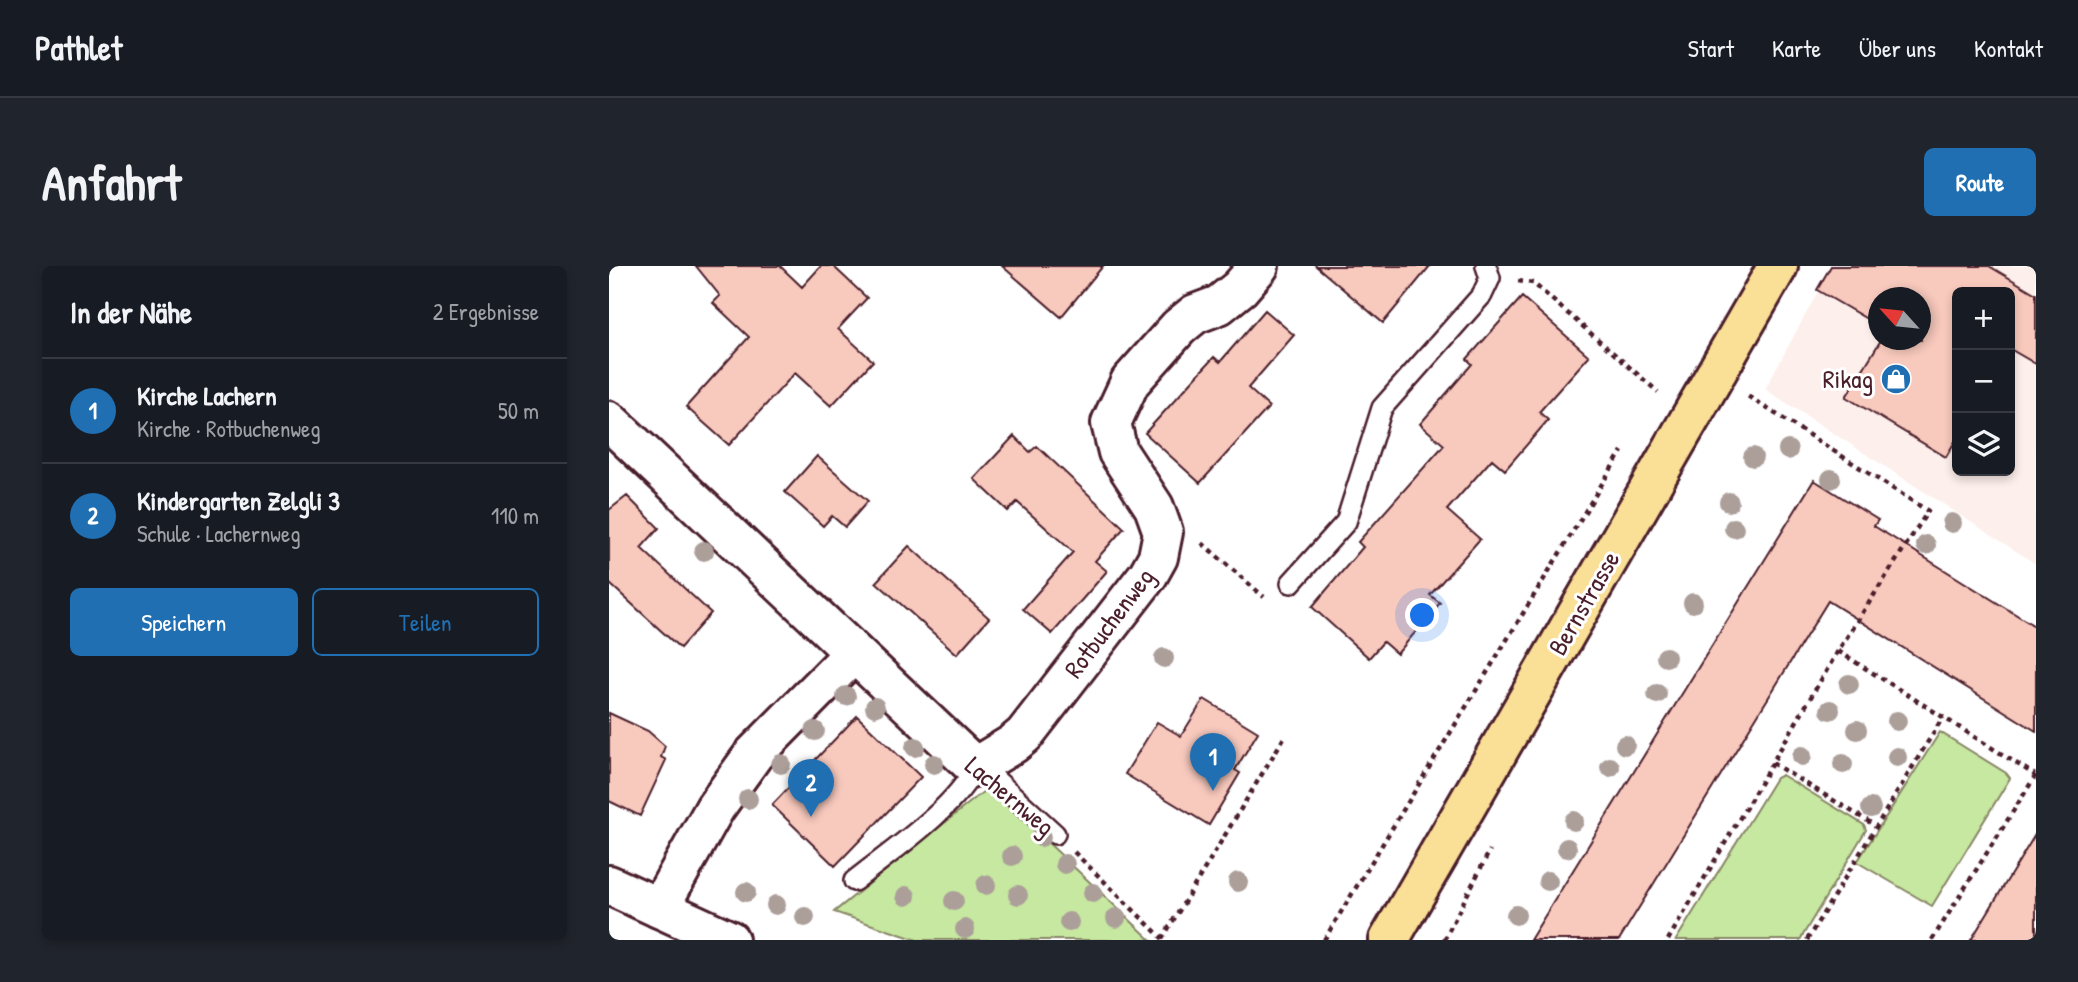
<!DOCTYPE html>
<html lang="de">
<meta charset="utf-8">
<style>
:root{--surface:#171b24;--page:#20242c;--text:#f1f3f6;--muted:#9ea1a6;--line:#363941;--accent:#1f6fb2}
body{margin:0;font-family:"Patrick Hand",sans-serif;background:var(--page);color:var(--text)}
.controls{position:absolute;right:21px;top:21px;display:grid;overflow:hidden;border-radius:10px;box-shadow:0 4px 10px #0003}
.controls button{width:63px;height:63px;display:grid;place-items:center;padding:0;border:0;border-bottom:2px solid var(--line);background:var(--surface);color:var(--text);font:35px sans-serif}
.compass{position:absolute;left:1259px;top:21px;width:63px;height:63px;border-radius:50%;background:var(--surface);box-shadow:0 4px 10px #0003;rotate:297deg}
.you{position:absolute;left:814px;top:350px;width:24px;height:24px;margin:-18px;border:5px solid #fff;border-radius:50%;background:#1a73e8;box-shadow:0 0 0 10px #1a73e833}
.badge{display:grid;place-items:center;width:46px;height:46px;border-radius:50%;background:var(--accent);color:#fff;font-size:23px;font-weight:700}
.pin{position:absolute;translate:-50% -58px;filter:drop-shadow(0 2px 4px #0008)}
.pin::after{content:'';position:absolute;top:37px;width:24px;height:21px;background:inherit;clip-path:polygon(0 0,100% 0,50% 100%)}
.list{margin:0;padding:0;list-style:none}
h2{display:flex;justify-content:space-between;align-items:center;height:91px;margin:0;padding:0 28px;font-size:30px}
h2 small{font-size:23px;font-weight:400;color:var(--muted)}
.list li{display:grid;grid-template-columns:46px 1fr auto;gap:21px;align-items:center;box-sizing:border-box;height:105px;padding:0 28px;border-top:2px solid var(--line)}
.list b{display:block;font-size:26px;white-space:nowrap}
.list p{margin:0;font-size:23px;white-space:nowrap;color:var(--muted)}
.list em{font-size:23px;font-style:normal;color:var(--muted)}
.actions{display:flex;gap:14px;padding:21px 28px}
.actions a{flex:1;padding:16px 0;border:2px solid var(--accent);border-radius:10px;text-align:center;font-size:24px;color:var(--accent)}
.actions .main{background:var(--accent);color:#fff}
.icon{flex:none;width:38px;height:38px;fill:none;stroke:currentColor;stroke-width:2;stroke-linecap:round;stroke-linejoin:round}
.map{position:relative;flex:none;width:1427px;height:674px;overflow:hidden;border-radius:10px}
header{display:flex;align-items:center;gap:42px;box-sizing:border-box;height:98px;padding:0 35px;background:var(--surface);border-bottom:2px solid var(--line)}
header strong{font-size:33px}
nav{display:flex;gap:38px;margin-inline-start:auto;font-size:24px}
.intro{display:flex;align-items:center;justify-content:space-between;box-sizing:border-box;height:168px;padding:0 42px}
h1{margin:0;font-size:49px}
.button{padding:18px 32px;border-radius:10px;background:var(--accent);color:#fff;font-size:24px;font-weight:700}
main{display:flex;gap:42px;padding:0 42px}
aside{flex:1;background:var(--surface);border-radius:10px;box-shadow:0 4px 10px #0003}
.map>svg:first-child{display:block}
</style>
<header>
<strong>Pathlet</strong>
<nav><a>Start</a><a>Karte</a><a>Über uns</a><a>Kontakt</a></nav>
</header>
<div class="intro"><h1>Anfahrt</h1><a class="button">Route</a></div>
<main>
<aside>
<h2>In der Nähe<small>2 Ergebnisse</small></h2>
<ul class="list">
<li><span class="badge">1</span><div><b>Kirche Lachern</b><p>Kirche · Rotbuchenweg</p></div><em>50 m</em></li>
<li><span class="badge">2</span><div><b>Kindergarten Zelgli 3</b><p>Schule · Lachernweg</p></div><em>110 m</em></li>
</ul>
<div class="actions"><a class="main">Speichern</a><a>Teilen</a></div>
</aside>
<div class="map">
<svg width="1427" height="674" viewBox="0 0 1427 674">
<rect width="100%" height="100%" fill="#fff"/>
<filter id="ink" filterUnits="userSpaceOnUse"><feTurbulence type="fractalNoise" baseFrequency=".0143" numOctaves="2"/><feDisplacementMap in="SourceGraphic" scale="14" xChannelSelector="R" yChannelSelector="G"/><feConvolveMatrix kernelMatrix="1 2 1 2 8 2 1 2 1" color-interpolation-filters="sRGB"/></filter>
<g filter="url(#ink)">
<path fill="#fdefeb" fill-rule="evenodd" d="M1223 0H1427V298L1156 123ZM1348 26H1401V205H1348ZM1269 32H1311V74H1269Z"/>
<path fill="#c6e8a0" stroke="#888466" stroke-width="2" d="M1331 466 1397 507 1401 512 1323 640 1248 596Z
M1173 509 1255 559 1257 564 1191 674H1067L1167 512Z
M380 521 542 674H308L225 646Z"/>
<path fill="#f8c9bd" stroke="#4a1f2b" stroke-width="2" d="M87 0H171L193 21 212 0H224L258 32 229 63 264 95 222 140 186 107 120 179 77 141 140 71 104 37 111 30Z
M393 0H494L452 51Z
M707 0H821L774 57Z
M1222 0H1380L1427 28V98L1401 83V26H1348V172L1337 191 1237 131 1272 74H1312V32H1270V60L1208 24Z
M913 31 980 90 930 146 939 154 896 204 883 193 838 244 871 273 821 329 831 337 788 388 774 376 760 392 703 341 754 281 749 276 835 179 811 158 863 98 858 93Z
M656 44 685 69 639 122 660 141 591 217 536 167 605 91 611 96Z
M405 170 421 186 428 180 515 262 486 295 498 305 443 368 414 343 464 286 408 236 399 245 365 213Z
M208 190 259 235 236 261 223 250 214 260 176 226Z
M1205 214 1269 254 1265 260 1427 361V465L1219 335 1010 674H921Z
M18 230 50 262 32 282 102 347 71 382 0 317V244Z
M300 280 380 352 348 388 267 316Z
M595 433 649 466 626 504 631 507 600 559 516 508 548 456 572 470Z
M0 447 39 465 56 480 52 491 57 494 31 550 0 535Z
M248 450 312 511 226 600 163 539Z
M1427 567V674H1362Z"/>
<g fill="none" stroke-linecap="round" stroke-linejoin="round">
<g stroke="#4a1f2b" stroke-width="24">
<path id="lane" d="M682 317 737 256 773 142 873 29 881 12 877 0
M245 615C281 586 347 542 366 501L387 514 446 568"/>
</g>
<g stroke="#4a1f2b" stroke-width="44">
<path id="street" d="M0 155 366 501 404 478 415 469 539 309 549 291 554 266 545 241 509 186 502 157 521 116 570 61 586 48 610 39 631 22 650 0
M50 642 106 542 145 488 245 387"/>
</g>
<g stroke="#4a1f2b" stroke-width="44">
<path id="secondary" d="M0 619 120 674"/>
</g>
<g stroke="#4a1f2b" stroke-width="44">
<path id="primary" d="M780 674 1169 0"/>
</g>
<path stroke="#4a1f2b" stroke-width="4.5" stroke-dasharray="5 5" stroke-linecap="butt" d="M909 15 924 17 1049 126
M593 277 655 331
M1229 385 1426 509
M1163 497 1267 560
M465 586 554 673
M553 673 676 470
M715 674 1013 185
M835 674 881 584
M1059 674 1229 385 1319 245 1137 129
M1198 674 1334 451
M1323 674 1427 509"/>
<use href="#lane" stroke="#fff" stroke-width="19"/>
<use href="#street" stroke="#fff" stroke-width="38"/>
<use href="#secondary" stroke="#fff" stroke-width="38"/>
<use href="#primary" stroke="#fadf96" stroke-width="38"/>
</g>
<g fill="#ac9f9a">
<circle cx="1179" cy="184" r="10"/>
<circle cx="1144" cy="191" r="10"/>
<circle cx="1222" cy="213" r="10"/>
<circle cx="1120" cy="236" r="10"/>
<circle cx="1343" cy="257" r="10"/>
<circle cx="1125" cy="262" r="10"/>
<circle cx="1317" cy="279" r="10"/>
<circle cx="95" cy="285" r="10"/>
<circle cx="1084" cy="337" r="10"/>
<circle cx="1057" cy="391" r="10"/>
<circle cx="555" cy="392" r="10"/>
<circle cx="1240" cy="418" r="10"/>
<circle cx="1048" cy="428" r="10"/>
<circle cx="237" cy="430" r="10"/>
<circle cx="266" cy="441" r="10"/>
<circle cx="1221" cy="444" r="10"/>
<circle cx="1288" cy="455" r="10"/>
<circle cx="1248" cy="464" r="10"/>
<circle cx="206" cy="465" r="10"/>
<circle cx="1016" cy="479" r="10"/>
<circle cx="306" cy="481" r="10"/>
<circle cx="1193" cy="490" r="10"/>
<circle cx="1288" cy="491" r="10"/>
<circle cx="172" cy="498" r="10"/>
<circle cx="325" cy="498" r="10"/>
<circle cx="1234" cy="498" r="10"/>
<circle cx="1001" cy="501" r="10"/>
<circle cx="139" cy="533" r="10"/>
<circle cx="1262" cy="542" r="10"/>
<circle cx="965" cy="555" r="10"/>
<circle cx="432" cy="571" r="10"/>
<circle cx="958" cy="582" r="10"/>
<circle cx="403" cy="590" r="10"/>
<circle cx="456" cy="598" r="10"/>
<circle cx="939" cy="615" r="10"/>
<circle cx="629" cy="616" r="10"/>
<circle cx="377" cy="619" r="10"/>
<circle cx="137" cy="626" r="10"/>
<circle cx="484" cy="627" r="10"/>
<circle cx="409" cy="629" r="10"/>
<circle cx="297" cy="630" r="10"/>
<circle cx="345" cy="635" r="10"/>
<circle cx="167" cy="639" r="10"/>
<circle cx="907" cy="649" r="10"/>
<circle cx="196" cy="651" r="10"/>
<circle cx="507" cy="652" r="10"/>
<circle cx="460" cy="656" r="10"/>
<circle cx="356" cy="663" r="10"/>
</g>
</g>
<defs>
<g id="shop-disc" transform="scale(1.575)"><circle r="9.5" fill="#1f6fb2" stroke="#fff"/><path d="M-5-2.5h2.3a2.7 3.5 0 0 1 5.4 0H5L5.5 6h-11ZM-1.5-2.5h3a1.5 2.3 0 0 0-3 0Z" fill="#fff"/></g>
</defs>
<g fill-rule="evenodd">
<use href="#shop-disc" x="1287" y="113"/>
</g>
<g text-anchor="middle" stroke-width="6" stroke-linejoin="round" paint-order="stroke">
<g font-size="26" fill="#4a1f2b" stroke="#fff" text-anchor="end">
<text x="1264" y="122">Rikag</text>
</g>
<g font-size="26" fill="#4a1f2b" stroke="#fff">
<text transform="translate(975 337) rotate(-60)" y="9">Bernstrasse</text>
<text transform="translate(500 357) rotate(-53)" y="9">Rotbuchenweg</text>
<text transform="translate(401 530) rotate(40)" y="9">Lachernweg</text>
</g>
</g>
</svg>
<div class="controls">
<button>+</button>
<button>−</button>
<button><svg class="icon" aria-label="layers" viewBox="0 0 24 24"><path d="M12 4l9 5-9 5-9-5zM3 14l9 5 9-5"/></svg></button>
</div>
<svg class="compass" viewBox="-18 -18 36 36"><path d="M0-13l5 13h-10z" fill="#e53935"/><path d="M0 13l5-13h-10z" fill="#9ea1a6"/></svg>
<div class="you"></div>
<div class="pin badge" style="left:604px;top:525px">1</div>
<div class="pin badge" style="left:202px;top:551px">2</div>
</div>
</main>
